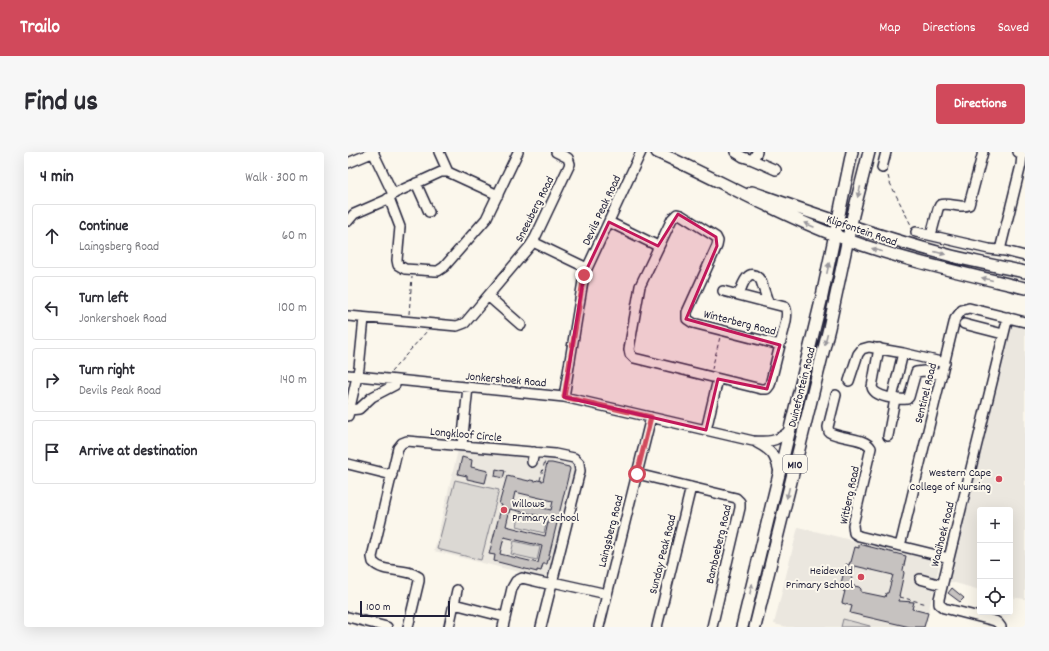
<!DOCTYPE html>
<meta charset="utf-8">
<style>
:root{--surface:#fff;--page:#f7f7f7;--text:#2b2b33;--muted:#7c7c81;--line:#e1e1e2;--accent:#d1495b}
body{margin:0;font-family:Dekko,sans-serif;background:var(--page);color:var(--text)}
.controls{position:absolute;right:12px;bottom:12px;display:grid;overflow:hidden;border-radius:4px;box-shadow:0 4px 16px #0002}
.controls button{width:36px;height:36px;display:grid;place-items:center;padding:0;border:0;border-bottom:1px solid var(--line);background:var(--surface);color:var(--text);font:20px sans-serif}
.scale{position:absolute;left:12px;bottom:10px;width:90px;box-sizing:border-box;padding-left:4px;border:2px solid #22223b;border-top:0;font-size:11px;line-height:14px;white-space:nowrap;color:#22223b;-webkit-text-stroke:3px #fbf7ec;paint-order:stroke}
.stop{position:absolute;width:12px;height:12px;margin:-9px;border:3px solid #d1495b;border-radius:50%;background:#fff}
.stop.end{background:#d1495b;border-color:#fff;box-shadow:0 1px 4px #0008}
.list{margin:0;padding:0;list-style:none}
h2{display:flex;justify-content:space-between;align-items:center;height:52px;margin:0;padding:0 16px;font-size:17px}
h2 small{font-size:13px;font-weight:400;color:var(--muted)}
.list li{display:grid;grid-template-columns:26px 1fr auto;gap:12px;align-items:center;box-sizing:border-box;height:64px;margin:0 8px 8px;padding:0 8px;border:1px solid var(--line);border-radius:4px}
.list b{display:block;font-size:15px;white-space:nowrap}
.list p{margin:0;font-size:13px;white-space:nowrap;color:var(--muted)}
.list em{font-size:13px;font-style:normal;color:var(--muted)}
.icon{flex:none;width:22px;height:22px;fill:none;stroke:currentColor;stroke-width:2;stroke-linecap:round;stroke-linejoin:round}
.map{position:relative;flex:none;width:677px;height:475px;overflow:hidden;border-radius:4px}
header{display:flex;align-items:center;gap:24px;box-sizing:border-box;height:56px;padding:0 20px;background:var(--accent);color:#fff}
header strong{font-size:19px}
nav{display:flex;gap:22px;margin-inline-start:auto;font-size:14px}
.intro{display:flex;align-items:center;justify-content:space-between;box-sizing:border-box;height:96px;padding:0 24px}
h1{margin:0;font-size:28px}
.button{padding:10px 18px;border-radius:4px;background:var(--accent);color:#fff;font-size:14px;font-weight:700}
main{display:flex;gap:24px;padding:0 24px}
aside{flex:1;background:var(--surface);border-radius:4px;box-shadow:0 4px 16px #0002}
.map>svg:first-child{display:block}
</style>
<header>
<strong>Trailo</strong>
<nav><a>Map</a><a>Directions</a><a>Saved</a></nav>
</header>
<div class="intro"><h1>Find us</h1><a class="button">Directions</a></div>
<main>
<aside>
<h2>4 min<small>Walk · 300 m</small></h2>
<ul class="list">
<li><svg class="icon" aria-label="ahead" viewBox="0 0 24 24"><path d="M12 20V5M6 11l6-6 6 6"/></svg><div><b>Continue</b><p>Laingsberg Road</p></div><em>60 m</em></li>
<li><svg class="icon" aria-label="left" viewBox="0 0 24 24"><path d="M17 20v-9H6M10 6l-5 5 5 5"/></svg><div><b>Turn left</b><p>Jonkershoek Road</p></div><em>100 m</em></li>
<li><svg class="icon" aria-label="right" viewBox="0 0 24 24"><path d="M7 20v-9h11M14 6l5 5-5 5"/></svg><div><b>Turn right</b><p>Devils Peak Road</p></div><em>140 m</em></li>
<li><svg class="icon" aria-label="arrive" viewBox="0 0 24 24"><path d="M6 21V4h12l-3 4 3 4H6"/></svg><div><b>Arrive at destination</b></div></li>
</ul>
</aside>
<div class="map">
<svg width="677" height="475" viewBox="0 0 677 475">
<rect width="100%" height="100%" fill="#fbf7ec"/>
<filter id="ink" filterUnits="userSpaceOnUse"><feTurbulence type="fractalNoise" baseFrequency=".025" numOctaves="2"/><feDisplacementMap in="SourceGraphic" scale="8" xChannelSelector="R" yChannelSelector="G"/><feConvolveMatrix kernelMatrix="1 2 1 2 8 2 1 2 1" color-interpolation-filters="sRGB"/></filter>
<g filter="url(#ink)">
<path fill="#ebe7df" d="M668 172 677 174V447L662 445V358H632V438L600 429 662 175Z
M110 298 206 307 224 311 227 317 200 427 86 399Z
M450 375 588 409 591 414 577 475H439L426 472Z"/>
<path fill="#dbd8d3" stroke="#7e7d87" d="M107 328 151 338 133 408 89 397Z
M172 361 199 368 196 381 169 374Z
M166 389 192 395 189 408 163 402Z
M495 467 522 474V475H493Z"/>
<path fill="#c6c2c0" stroke="#22223b" fill-rule="evenodd" d="M114 305 124 308 123 315 140 319 137 331 119 327V324L110 322Z
M199 311H204L221 315 222 317 199 412H195L193 419 189 418V420L146 409 147 403 141 402 154 353 151 352 159 324 181 329 182 328 188 329 189 328 195 329ZM167 340 205 349 203 358 165 349ZM162 357 201 366 197 384 158 374ZM156 385 194 394 190 411 152 402Z
M148 317 157 319 155 326 147 324Z
M511 392 558 404 555 418 556 421 551 444H552L551 449 566 450 564 457 580 461 576 475H562L502 461 504 454 494 451 497 439H495L496 435H492L498 412 501 413 502 410H503L507 395 511 396ZM507 414 545 423 540 441H538L537 445 513 440V437L511 435 502 433Z
M604 436 616 446 612 450 600 441Z"/>
<g fill="none" stroke-linecap="round" stroke-linejoin="round">
<g stroke="#22223b" stroke-width="12">
<path id="minor" d="M25 0 45 42
M91 0 100 20
M387 0 395 5 405 8 409 0
M405 8 428 18
M0 11 26 0
M534 16 538 0
M68 31 81 60
M41 46 52 75 49 108 50 113 57 117 87 119H90L96 115 138 67 170 0
M329 62 333 63 368 85 370 89 369 94 339 160V167L345 171 432 193 422 233 419 237H413L286 206 282 202 281 197 292 134 324 67Z
M0 69 6 62 38 48 47 41 93 20H100L150 43
M261 70 310 94
M568 80 641 97 657 99 677 104
M583 83 590 57 592 53C602 50 612 57 621 53L635 0
M185 90 239 116
M652 98 673 13 674 3 670 0
M375 139 437 155C442 163 434 183 432 193
M391 143C394 133 401 112 413 129L420 150
M140 144 173 173
M0 164 109 174 117 171 182 94 187 86 222 12 220 6 208 0
M616 172 655 182
M531 196 524 235C526 245 550 248 559 247L561 245 568 220 576 219 594 223
M0 223 216 245 405 289C421 290 428 290 441 279
M501 229 510 202 514 197 521 195 555 201 597 211
M488 243 480 275 481 280C492 287 517 285 523 296L505 373 506 381 511 384 601 406
M216 245 236 123 293 0
M544 246 555 201
M2 258 11 257 24 245 47 233 48 228
M0 264 11 216 16 166
M358 278 370 227
M540 284 547 247
M409 291C424 299 427 303 431 320
M114 293 120 235
M184 310 186 300
M0 312 44 323
M289 322 388 346 392 350V356L364 475
M552 394 607 167 614 158 621 156 677 170
M572 427 594 433
M205 430 259 442
M106 452 157 465
M0 465 39 475
M60 475 71 429V425C58 415 36 422 25 410L24 405 50 296 54 291 59 289 207 302 226 306 231 311 232 319 193 475
M101 475 109 438
M155 475 164 436 168 429 174 426 178 427 204 433
M251 475 303 265
M309 475 343 335
M653 475 650 471 647 469 596 456 591 452V447L660 165"/>
</g>
<g stroke="#22223b" stroke-width="14">
<path id="major" d="M309 0C365 25 419 56 476 79 541 105 609 120 677 136
M404 40C466 62 529 84 593 101 621 109 649 114 677 120
M394 475 473 149 504 0
M407 475 481 176 505 63 521 0"/>
</g>
<path stroke="#22223b" stroke-width="1" stroke-dasharray="4 3" stroke-linecap="butt" d="M540 24 542 31 563 73
M61 162 64 125
M364 217 372 185
M43 220 79 179
M192 328 197 309
M552 445 579 452"/>
<use href="#minor" stroke="#fbf7ec" stroke-width="9"/>
<use href="#major" stroke="#fbf7ec" stroke-width="11"/>
</g>
<defs><path id="oneway-solid" d="M-6-.8H1V-3.2L6.5 0L1 3.2V.8H-6Z"/></defs>
<g fill="#99979c">
<use href="#oneway-solid" transform="translate(511 40) rotate(105)"/>
<use href="#oneway-solid" transform="translate(461 73) rotate(-157)"/>
<use href="#oneway-solid" transform="translate(529 98) rotate(-162)"/>
<use href="#oneway-solid" transform="translate(592 101) rotate(15)"/>
<use href="#oneway-solid" transform="translate(480 116) rotate(-78)"/>
<use href="#oneway-solid" transform="translate(639 127) rotate(-166)"/>
<use href="#oneway-solid" transform="translate(478 187) rotate(104)"/>
<use href="#oneway-solid" transform="translate(440 341) rotate(104)"/>
<use href="#oneway-solid" transform="translate(403 437) rotate(-76)"/>
</g>
</g>
<g fill="none" stroke-linecap="round" stroke-linejoin="round" filter="url(#ink)">
<path stroke="#d1495b" stroke-width="5" d="M236 123 216 245 303 265 289 322"/>
</g>
<path fill="#c2185b" fill-opacity="0.2" stroke="#c2185b" stroke-width="3" stroke-linejoin="round" d="M330 62 368 85 369 94 338 167 432 193 419 237 370 227 358 278 216 245 236 123 261 70 310 94Z"/>
<g fill="#d1495b" stroke="#fbf7ec" stroke-width="1.5">
<circle cx="651" cy="327" r="4"/>
<circle cx="156" cy="358" r="4"/>
<circle cx="513" cy="425" r="4"/>
</g>
<g text-anchor="middle" stroke-width="4" stroke-linejoin="round" paint-order="stroke">
<rect fill="#fbf7ec" stroke="#636270" stroke-width="1" x="435" y="303" width="24" height="18" rx="3"/>
<g font-size="11" font-weight="bold" fill="#22223b">
<text x="447" y="316">M10</text>
</g>
<g font-size="12" fill="#22223b" stroke="#fbf7ec">
<text transform="translate(186 57) rotate(-63)" y="4">Sneeuberg Road</text>
<text transform="translate(253 58) rotate(-65)" y="4">Devils Peak Road</text>
<text transform="translate(514 78) rotate(19)" y="4">Klipfontein Road</text>
<text transform="translate(392 170) rotate(14)" y="4">Winterberg Road</text>
<text transform="translate(158 227) rotate(5)" y="4">Jonkershoek Road</text>
<text transform="translate(453 235) rotate(-76)" y="4">Duinefontein Road</text>
<text transform="translate(577 241) rotate(-76)" y="4">Sentinel Road</text>
<text transform="translate(118 282) rotate(5)" y="4">Longkloof Circle</text>
<text transform="translate(501 343) rotate(-78)" y="4">Witberg Road</text>
<text transform="translate(262 379) rotate(-76)" y="4">Laingsberg Road</text>
<text transform="translate(594 382) rotate(-76)" y="4">Waaihoek Road</text>
<text transform="translate(370 392) rotate(-77)" y="4">Bamboeberg Road</text>
<text transform="translate(314 402) rotate(-76)" y="4">Sunday Peak Road</text>
</g>
<g font-size="12" fill="#22223b" stroke="#fbf7ec" text-anchor="end">
<text x="643" y="324">Western Cape<tspan x="643" dy="14">College of Nursing</tspan></text>
<text x="164" y="355" text-anchor="start">Willows<tspan x="164" dy="14">Primary School</tspan></text>
<text x="505" y="422">Heideveld<tspan x="505" dy="14">Primary School</tspan></text>
</g>
</g>
</svg>
<div class="controls">
<button>+</button>
<button>−</button>
<button><svg class="icon" aria-label="locate" viewBox="0 0 24 24"><circle cx="12" cy="12" r="6"/><path d="M12 2v4M12 18v4M2 12h4M18 12h4"/></svg></button>
</div>
<div class="scale">100 m</div>
<div class="stop" style="left:289px;top:322px"></div>
<div class="stop end" style="left:236px;top:123px"></div>
</div>
</main>
